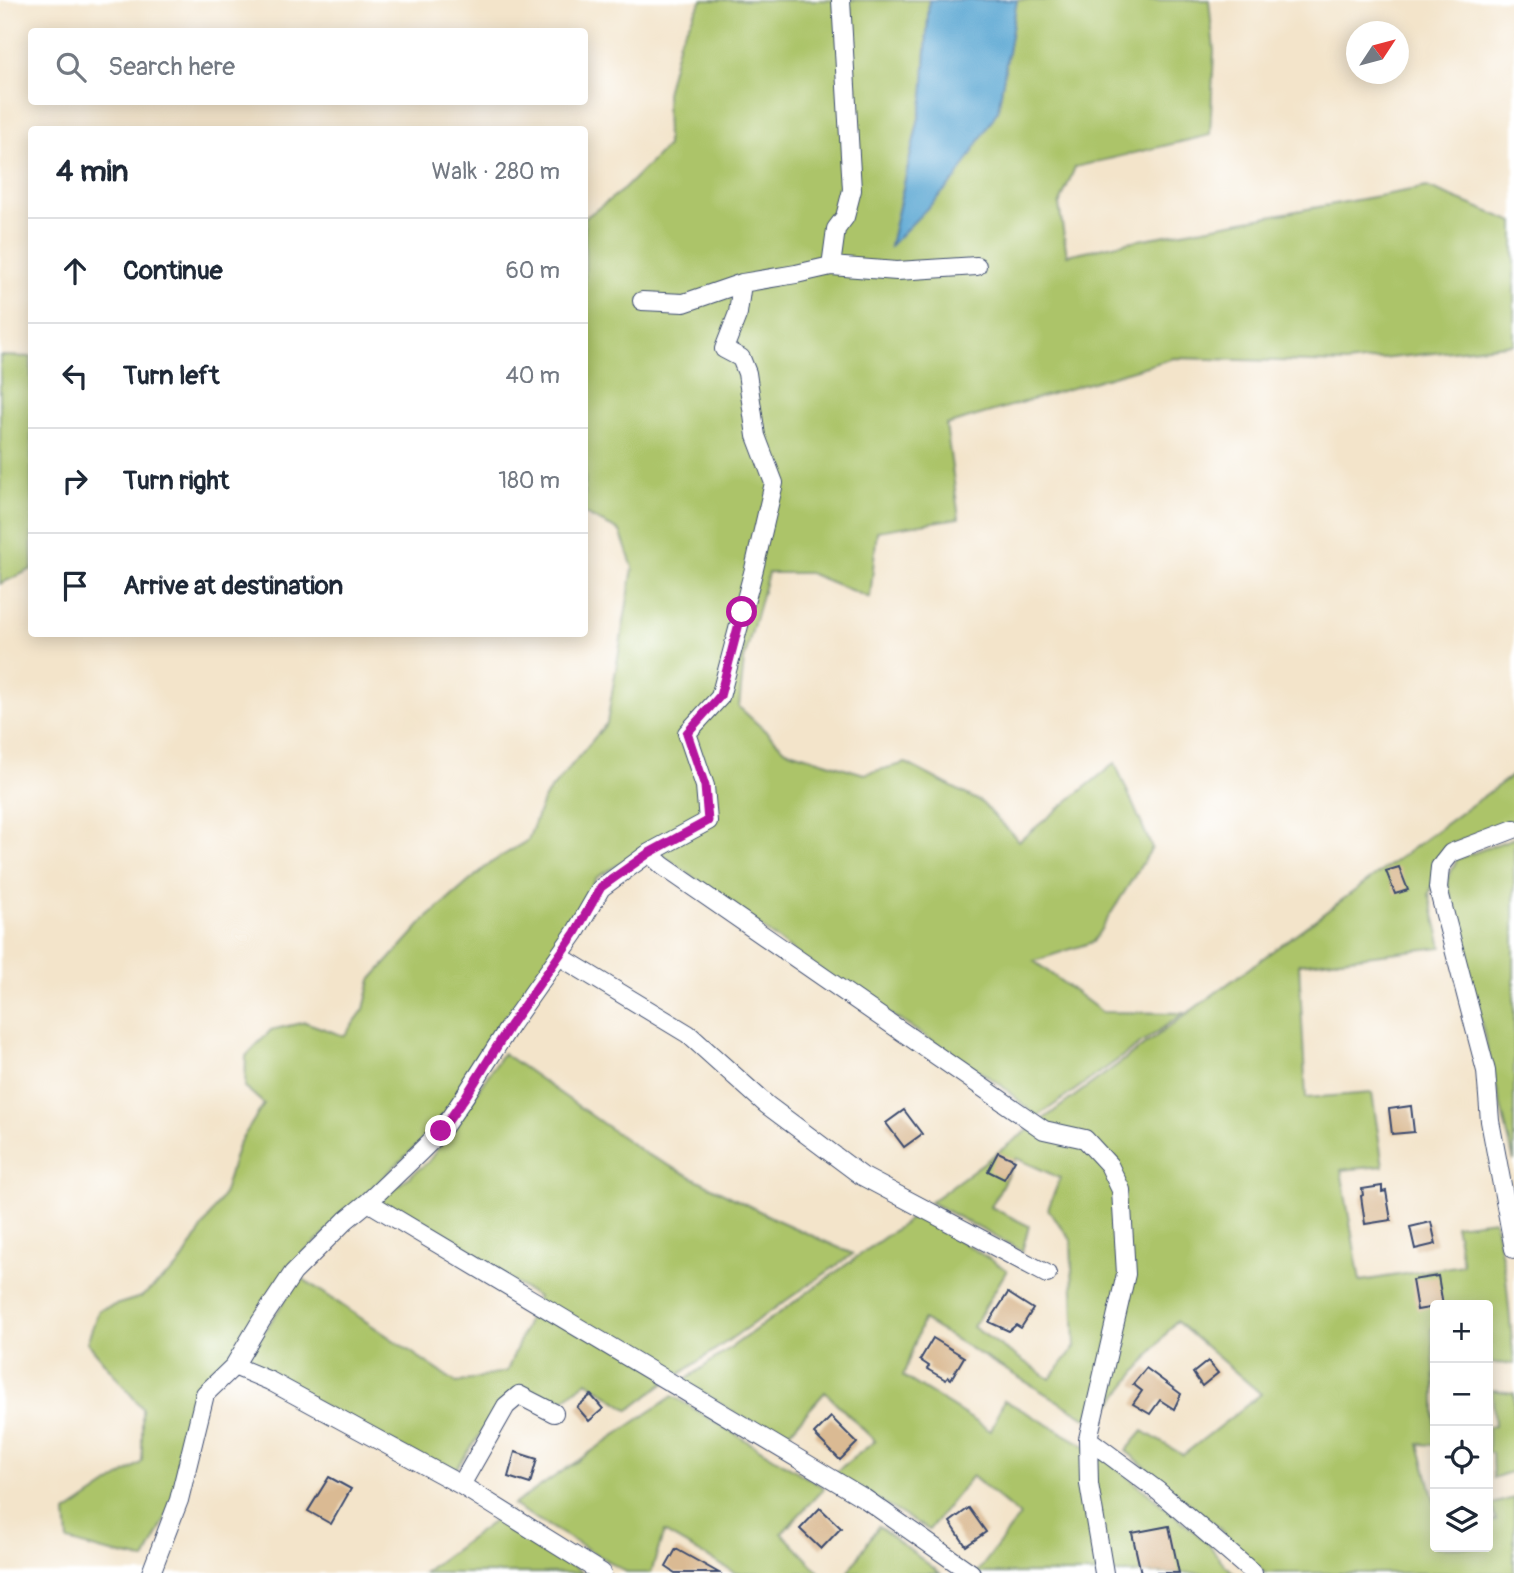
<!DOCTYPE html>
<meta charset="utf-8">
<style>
:root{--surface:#fff;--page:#f6f6f7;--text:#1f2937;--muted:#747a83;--line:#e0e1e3}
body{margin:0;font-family:Pangolin,sans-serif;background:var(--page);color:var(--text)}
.controls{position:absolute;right:21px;bottom:21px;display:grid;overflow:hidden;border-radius:7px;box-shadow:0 4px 18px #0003}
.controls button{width:63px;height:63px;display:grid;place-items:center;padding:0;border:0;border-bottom:2px solid var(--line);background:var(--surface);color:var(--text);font:35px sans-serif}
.compass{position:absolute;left:1346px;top:21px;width:63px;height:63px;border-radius:50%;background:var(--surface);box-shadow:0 4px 18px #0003;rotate:54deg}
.stop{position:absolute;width:21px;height:21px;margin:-16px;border:5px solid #b5179e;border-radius:50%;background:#fff}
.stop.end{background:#b5179e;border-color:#fff;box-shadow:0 2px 7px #0008}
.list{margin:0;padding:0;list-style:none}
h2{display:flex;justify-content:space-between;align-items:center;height:91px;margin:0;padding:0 28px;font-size:30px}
h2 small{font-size:23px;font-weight:400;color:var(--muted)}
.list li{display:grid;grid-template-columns:46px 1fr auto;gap:21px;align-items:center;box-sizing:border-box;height:105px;padding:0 28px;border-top:2px solid var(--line)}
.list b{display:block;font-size:26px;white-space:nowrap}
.list em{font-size:23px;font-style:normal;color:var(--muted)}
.icon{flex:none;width:38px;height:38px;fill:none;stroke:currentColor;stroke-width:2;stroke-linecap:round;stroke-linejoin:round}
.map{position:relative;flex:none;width:1514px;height:1573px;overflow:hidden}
.search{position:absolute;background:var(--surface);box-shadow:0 4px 18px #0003;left:28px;top:28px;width:560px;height:77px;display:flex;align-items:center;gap:18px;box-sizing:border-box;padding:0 24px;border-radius:7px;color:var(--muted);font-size:26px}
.panel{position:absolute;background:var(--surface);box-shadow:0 4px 18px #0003;left:28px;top:126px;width:560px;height:511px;border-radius:7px}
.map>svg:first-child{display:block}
</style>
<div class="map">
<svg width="1514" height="1573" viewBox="0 0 1514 1573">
<rect width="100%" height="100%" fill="#fff"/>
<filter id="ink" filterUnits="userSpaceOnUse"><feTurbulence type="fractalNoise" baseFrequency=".0143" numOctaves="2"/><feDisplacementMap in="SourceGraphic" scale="14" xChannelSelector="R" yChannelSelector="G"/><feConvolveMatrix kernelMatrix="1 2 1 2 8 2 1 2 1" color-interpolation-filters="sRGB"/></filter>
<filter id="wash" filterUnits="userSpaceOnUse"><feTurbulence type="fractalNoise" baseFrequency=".00686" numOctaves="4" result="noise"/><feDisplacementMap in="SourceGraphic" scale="28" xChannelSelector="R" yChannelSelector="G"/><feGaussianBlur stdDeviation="1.57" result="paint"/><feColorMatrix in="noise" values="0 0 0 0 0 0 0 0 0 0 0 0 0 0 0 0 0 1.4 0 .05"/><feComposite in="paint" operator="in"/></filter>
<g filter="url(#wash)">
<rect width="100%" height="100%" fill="#f3e4ca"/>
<path fill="#acc469" stroke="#647a64" stroke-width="2" d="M702 0H929L923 100 890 245 998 110 1017 0H1209L1214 51 1210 135 1075 167 1059 205 1067 255 1128 242 1427 187 1514 222V344L1346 363 1174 358 946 425 959 518 877 531 870 598 809 573H768L744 660 739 707 786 750 864 774 906 763 981 802 1019 841 1115 763 1152 848 1093 942 1034 961 1102 1012 1184 1013 1037 1117 1001 1085 804 959 664 856 646 848 596 878 557 948 437 1126 292 1265 231 1360 202 1389 175 1499 145 1560 103 1551 68 1541 66 1513 142 1462V1408L87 1342 99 1310 141 1297 178 1267 223 1195 238 1145 264 1104 245 1087 246 1056 271 1030 305 1022 344 1036 364 1009 371 980 426 919 489 864 528 840 544 798 607 723 633 568 620 531 585 514V218L624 189 667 146 666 93 679 41Z
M0 356 31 357 32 569 0 584Z
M1514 774V820L1447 846 1429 894 1442 947 1299 964 1306 1098 1372 1093 1383 1166 1341 1170 1360 1281 1463 1265 1455 1225 1494 1220 1506 1276 1514 1364 1491 1363 1488 1305H1435V1327L1432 1328 1435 1386V1445L1419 1444 1435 1503V1547H1488V1522L1496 1521 1492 1504 1514 1498V1573H1265L1239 1553 1218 1527 1126 1451 1143 1431 1183 1455 1261 1394 1176 1321 1096 1424 923 1320 903 1376 991 1431 1004 1400 1100 1454 1206 1541 1224 1564 1234 1573H977L1020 1516 972 1476 929 1530 833 1474 875 1441 825 1392 781 1442 684 1381 917 1214 1007 1270 973 1327 1050 1379 1075 1347 1071 1240 1048 1209 1060 1178 1016 1158 991 1207 1029 1226 1022 1251 930 1202Z
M1514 838V1161L1447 880 1457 859Z
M503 1053 646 1154 777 1220 853 1254 673 1379 671 1378 629 1410 587 1381 556 1406 522 1386 498 1409 452 1475 243 1364 300 1277 457 1383 507 1371 538 1297 377 1202 428 1162 449 1133Z
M1492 1390 1514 1393V1471L1493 1478 1492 1453 1488 1452V1427L1495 1426Z
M673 1396 824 1488 782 1533 820 1573H735L664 1532 651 1573H628L513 1505Z
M498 1518 583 1573H423Z
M878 1526 940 1573H848Z"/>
<path fill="#59a6d2" stroke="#3a6a98" stroke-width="2" d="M929 0H1017L998 110 956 179 890 246 923 100Z"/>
<g id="blocks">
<path fill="#daba93" d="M1399 867 1408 890 1395 894 1386 871Z
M1411 1106 1414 1132 1392 1134 1389 1109Z
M904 1110 922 1134 904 1147 886 1123Z
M998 1152 1015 1160 1004 1179 988 1171Z
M1382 1186V1192L1386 1191 1391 1220 1365 1224 1361 1196 1363 1195 1362 1189Z
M1431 1222 1436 1244 1415 1249 1410 1227Z
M1438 1276 1443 1305H1435V1307L1417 1310 1412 1280Z
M1008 1293 1033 1309 1021 1328 1016 1325 1009 1331 989 1322Z
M933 1338 964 1357 951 1379 948 1377 946 1380 927 1369 929 1366 920 1360Z
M1208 1361 1218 1373 1202 1386 1193 1373Z
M1146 1368 1181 1394 1174 1409 1160 1400 1150 1414 1133 1404 1142 1391 1133 1384Z
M591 1395 603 1409 589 1421 577 1407Z
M831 1417 857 1443 840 1460 814 1434Z
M515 1452 537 1459 530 1484 508 1477Z
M329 1477 351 1489 331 1524 308 1511Z
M820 1508 841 1528 821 1549 800 1529Z
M969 1508 986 1532 966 1546 950 1522Z
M1169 1526 1179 1573H1141L1132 1533Z
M676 1549 719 1573H675L666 1567Z"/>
</g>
</g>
<g filter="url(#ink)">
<use href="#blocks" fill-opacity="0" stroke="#3b4a6e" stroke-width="2"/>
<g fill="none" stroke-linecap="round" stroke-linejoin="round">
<g stroke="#3b4a6e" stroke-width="20">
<path id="minor" d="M831 266 897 271 977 266
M642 301 684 303 742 283 796 274 831 266 836 229 845 217 852 190 841 0
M1514 829 1451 853 1440 867 1438 888 1486 1071 1490 1121 1514 1249
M649 853 663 866 1044 1130 1085 1139 1109 1165 1121 1190 1126 1274 1088 1439 1089 1484 1104 1573
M559 956 688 1034 767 1105 862 1176 1047 1274
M368 1202 864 1498 971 1573
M234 1366 270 1381 461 1485 602 1573
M1088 1439 1158 1491 1253 1573
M461 1485 506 1406 519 1395 554 1413
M151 1573 179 1500 205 1394 234 1366 261 1321 293 1273 346 1220 368 1202 420 1152 441 1131 465 1096 511 1024 575 933 601 888 649 853 708 821 705 786 687 733 720 697 754 569 774 483 756 436 747 373 741 358 724 349 738 313 742 283"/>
</g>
<use href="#minor" stroke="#fff" stroke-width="18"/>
</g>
</g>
<g fill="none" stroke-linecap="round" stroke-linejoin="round" filter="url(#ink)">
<path stroke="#b5179e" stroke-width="9" d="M441 1131 466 1096 511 1024 575 933 601 887 649 853 708 821 705 786 687 733 720 696 742 612"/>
</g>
</svg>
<div class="controls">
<button>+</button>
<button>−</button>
<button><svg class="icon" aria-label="locate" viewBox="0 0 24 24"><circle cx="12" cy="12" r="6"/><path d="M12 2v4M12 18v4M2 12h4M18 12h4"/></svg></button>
<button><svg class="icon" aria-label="layers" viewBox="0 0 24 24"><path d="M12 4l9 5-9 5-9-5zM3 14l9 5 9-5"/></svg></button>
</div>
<svg class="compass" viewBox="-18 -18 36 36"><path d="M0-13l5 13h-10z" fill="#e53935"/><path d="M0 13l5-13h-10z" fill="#747a83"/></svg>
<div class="stop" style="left:742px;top:612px"></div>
<div class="stop end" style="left:441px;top:1131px"></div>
<div class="search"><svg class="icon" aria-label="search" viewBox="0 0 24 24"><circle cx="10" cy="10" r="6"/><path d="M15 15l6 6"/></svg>Search here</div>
<section class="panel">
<h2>4 min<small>Walk · 280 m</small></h2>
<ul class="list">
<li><svg class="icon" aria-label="ahead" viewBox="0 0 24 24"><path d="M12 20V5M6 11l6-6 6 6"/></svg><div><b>Continue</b></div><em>60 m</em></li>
<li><svg class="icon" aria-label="left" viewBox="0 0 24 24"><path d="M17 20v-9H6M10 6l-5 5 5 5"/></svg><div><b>Turn left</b></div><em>40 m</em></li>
<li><svg class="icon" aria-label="right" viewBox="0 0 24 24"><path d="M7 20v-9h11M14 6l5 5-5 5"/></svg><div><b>Turn right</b></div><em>180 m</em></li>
<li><svg class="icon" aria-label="arrive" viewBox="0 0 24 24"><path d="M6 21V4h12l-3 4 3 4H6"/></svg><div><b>Arrive at destination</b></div></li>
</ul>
</section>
</div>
